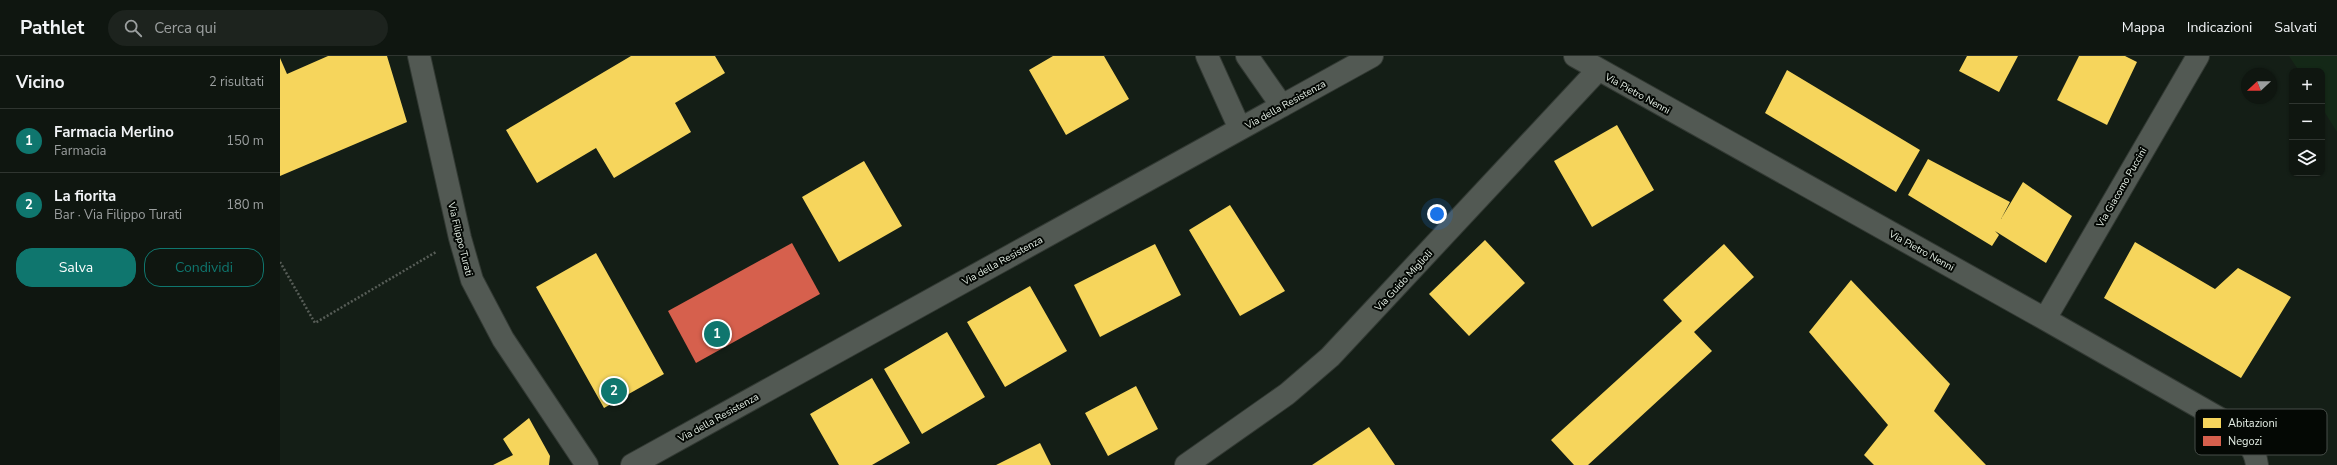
<!DOCTYPE html>
<html lang="it">
<meta charset="utf-8">
<style>
:root{--surface:#0f1610;--page:#1d231e;--text:#f1f3f6;--muted:#9b9f9f;--line:#2f3530;--accent:#0f766e}
body{margin:0;font-family:"Nunito Sans",sans-serif;background:var(--page);color:var(--text)}
.controls{position:absolute;right:12px;top:12px;display:grid;overflow:hidden;border-radius:8px;box-shadow:0 1px 3px #0004}
.controls button{width:36px;height:36px;display:grid;place-items:center;padding:0;border:0;border-bottom:1px solid var(--line);background:var(--surface);color:var(--text);font:20px sans-serif}
.compass{position:absolute;left:1961px;top:12px;width:36px;height:36px;border-radius:50%;background:var(--surface);box-shadow:0 1px 3px #0004;rotate:248deg}
.you{position:absolute;left:1157px;top:158px;width:14px;height:14px;margin:-10px;border:3px solid #fff;border-radius:50%;background:#1a73e8;box-shadow:0 0 0 6px #1a73e833}
.badge{display:grid;place-items:center;width:26px;height:26px;border-radius:50%;background:var(--accent);color:#fff;font-size:13px;font-weight:700}
.pin{position:absolute;translate:-50% -50%;border:2px solid #fff;box-shadow:0 1px 4px #0006}
.list{margin:0;padding:0;list-style:none}
h2{display:flex;justify-content:space-between;align-items:center;height:52px;margin:0;padding:0 16px;font-size:17px}
h2 small{font-size:13px;font-weight:400;color:var(--muted)}
.list li{display:grid;grid-template-columns:26px 1fr auto;gap:12px;align-items:center;box-sizing:border-box;height:64px;padding:0 16px;border-top:1px solid var(--line)}
.list b{display:block;font-size:15px;white-space:nowrap}
.list p{margin:0;font-size:13px;white-space:nowrap;color:var(--muted)}
.list em{font-size:13px;font-style:normal;color:var(--muted)}
.actions{display:flex;gap:8px;padding:12px 16px}
.actions a{flex:1;padding:9px 0;border:1px solid var(--accent);border-radius:16px;text-align:center;font-size:14px;color:var(--accent)}
.actions .main{background:var(--accent);color:#fff}
.icon{flex:none;width:22px;height:22px;fill:none;stroke:currentColor;stroke-width:2;stroke-linecap:round;stroke-linejoin:round}
.map{position:relative;flex:none;width:2057px;height:409px;overflow:hidden}
header{display:flex;align-items:center;gap:24px;box-sizing:border-box;height:56px;padding:0 20px;background:var(--surface);border-bottom:1px solid var(--line)}
header strong{font-size:19px}
nav{display:flex;gap:22px;margin-inline-start:auto;font-size:14px}
.search{width:280px;height:36px;background:var(--page);display:flex;align-items:center;gap:10px;box-sizing:border-box;padding:0 14px;border-radius:22px;color:var(--muted);font-size:15px}
main{display:flex}
aside{flex:1;background:var(--surface)}
.map>svg:first-child{display:block}
</style>
<header>
<strong>Pathlet</strong>
<div class="search"><svg class="icon" aria-label="search" viewBox="0 0 24 24"><circle cx="10" cy="10" r="6"/><path d="M15 15l6 6"/></svg>Cerca qui</div>
<nav><a>Mappa</a><a>Indicazioni</a><a>Salvati</a></nav>
</header>
<main>
<aside>
<h2>Vicino<small>2 risultati</small></h2>
<ul class="list">
<li><span class="badge">1</span><div><b>Farmacia Merlino</b><p>Farmacia</p></div><em>150 m</em></li>
<li><span class="badge">2</span><div><b>La fiorita</b><p>Bar · Via Filippo Turati</p></div><em>180 m</em></li>
</ul>
<div class="actions"><a class="main">Salva</a><a>Condividi</a></div>
</aside>
<div class="map">
<svg width="2057" height="409" viewBox="0 0 2057 409">
<rect width="100%" height="100%" fill="#141e16"/>
<path fill="#142817" d="M2009 0H2057V76L2042 52V15H2019Z"/>
<path fill="#f6d55c" d="M48 0H107L127 66 0 120V2L7 18Z
M351 0H435L445 17 395 47 411 76 334 122 316 92 257 127 226 74Z
M773 0H824L849 43 786 79 749 14Z
M1687 0H1738L1719 36 1679 15Z
M1799 0H1845L1857 6 1827 69 1777 44Z
M1507 14 1640 94 1616 136 1485 57Z
M1337 69 1374 134 1312 171 1274 105Z
M1648 103 1730 146 1721 163 1743 126 1792 160 1766 207 1715 175 1719 179 1712 190 1628 139Z
M584 105 622 170 559 206 522 141Z
M950 149 1005 235 960 260 909 174Z
M1205 184 1245 227 1189 280 1149 238Z
M1855 186 1935 233 1958 212 2011 241 1961 322 1824 242Z
M875 188 901 239 820 281 794 229Z
M1444 188 1474 221 1414 276 1432 295 1308 409H1294L1271 384 1402 265 1383 244Z
M316 197 384 318 324 352 256 231Z
M1571 224 1670 328 1654 355 1706 409H1594L1584 399 1608 369 1529 276Z
M750 230 787 295 725 331 687 266Z
M667 276 705 341 642 378 604 313Z
M592 322 630 387 592 409H559L530 358Z
M856 330 878 373 828 400 805 357Z
M249 362 270 400 269 409H213L233 399 223 383Z
M1089 371 1115 409H1032Z
M760 387 771 409H716Z"/>
<path fill="#d6604d" d="M512 187 540 238 416 307 388 255Z"/>
<g fill="none" stroke-linecap="round" stroke-linejoin="round">
<g stroke="#323933" stroke-width="24">
<path id="minor" d="M139 0 180 182 192 224 223 283 307 409
M927 0 960 73
M967 0 1002 50
M1295 0 1765 263 1951 369C1964 381 1975 392 1977 409
M1765 263 1918 0
M352 409 1092 0
M906 409 1007 338 1050 301 1318 14"/>
</g>
<path stroke="#575d57" stroke-width="2.5" stroke-dasharray="2 2" stroke-linecap="butt" d="M0 206 35 267 156 196"/>
<use href="#minor" stroke="#525953" stroke-width="22"/>
</g>
<g text-anchor="middle" stroke-width="4" stroke-linejoin="round" paint-order="stroke">
<g font-size="10" fill="#e4eee5" stroke="#040804">
<text transform="translate(1358 37) rotate(29)" y="4">Via Pietro Nenni</text>
<text transform="translate(1005 48) rotate(-29)" y="4">Via della Resistenza</text>
<text transform="translate(1841 131) rotate(-60)" y="4">Via Giacomo Puccini</text>
<text transform="translate(181 183) rotate(76)" y="4">Via Filippo Turati</text>
<text transform="translate(1642 194) rotate(29)" y="4">Via Pietro Nenni</text>
<text transform="translate(722 204) rotate(-29)" y="4">Via della Resistenza</text>
<text transform="translate(1123 224) rotate(-47)" y="4">Via Guido Miglioli</text>
<text transform="translate(438 361) rotate(-29)" y="4">Via della Resistenza</text>
</g>
</g>
<rect x="1915" y="353" width="132" height="46" rx="6" fill="#040804" stroke="#474d48" stroke-width="1"/>
<rect x="1923" y="362" width="18" height="10" fill="#f6d55c"/>
<rect x="1923" y="380" width="18" height="10" fill="#d6604d"/>
<g font-size="11" fill="#e4eee5">
<text x="1948" y="371">Abitazioni</text>
<text x="1948" y="389">Negozi</text>
</g>
</svg>
<div class="controls">
<button>+</button>
<button>−</button>
<button><svg class="icon" aria-label="layers" viewBox="0 0 24 24"><path d="M12 4l9 5-9 5-9-5zM3 14l9 5 9-5"/></svg></button>
</div>
<svg class="compass" viewBox="-18 -18 36 36"><path d="M0-13l5 13h-10z" fill="#e53935"/><path d="M0 13l5-13h-10z" fill="#9b9f9f"/></svg>
<div class="you"></div>
<div class="pin badge" style="left:437px;top:278px">1</div>
<div class="pin badge" style="left:334px;top:335px">2</div>
</div>
</main>
